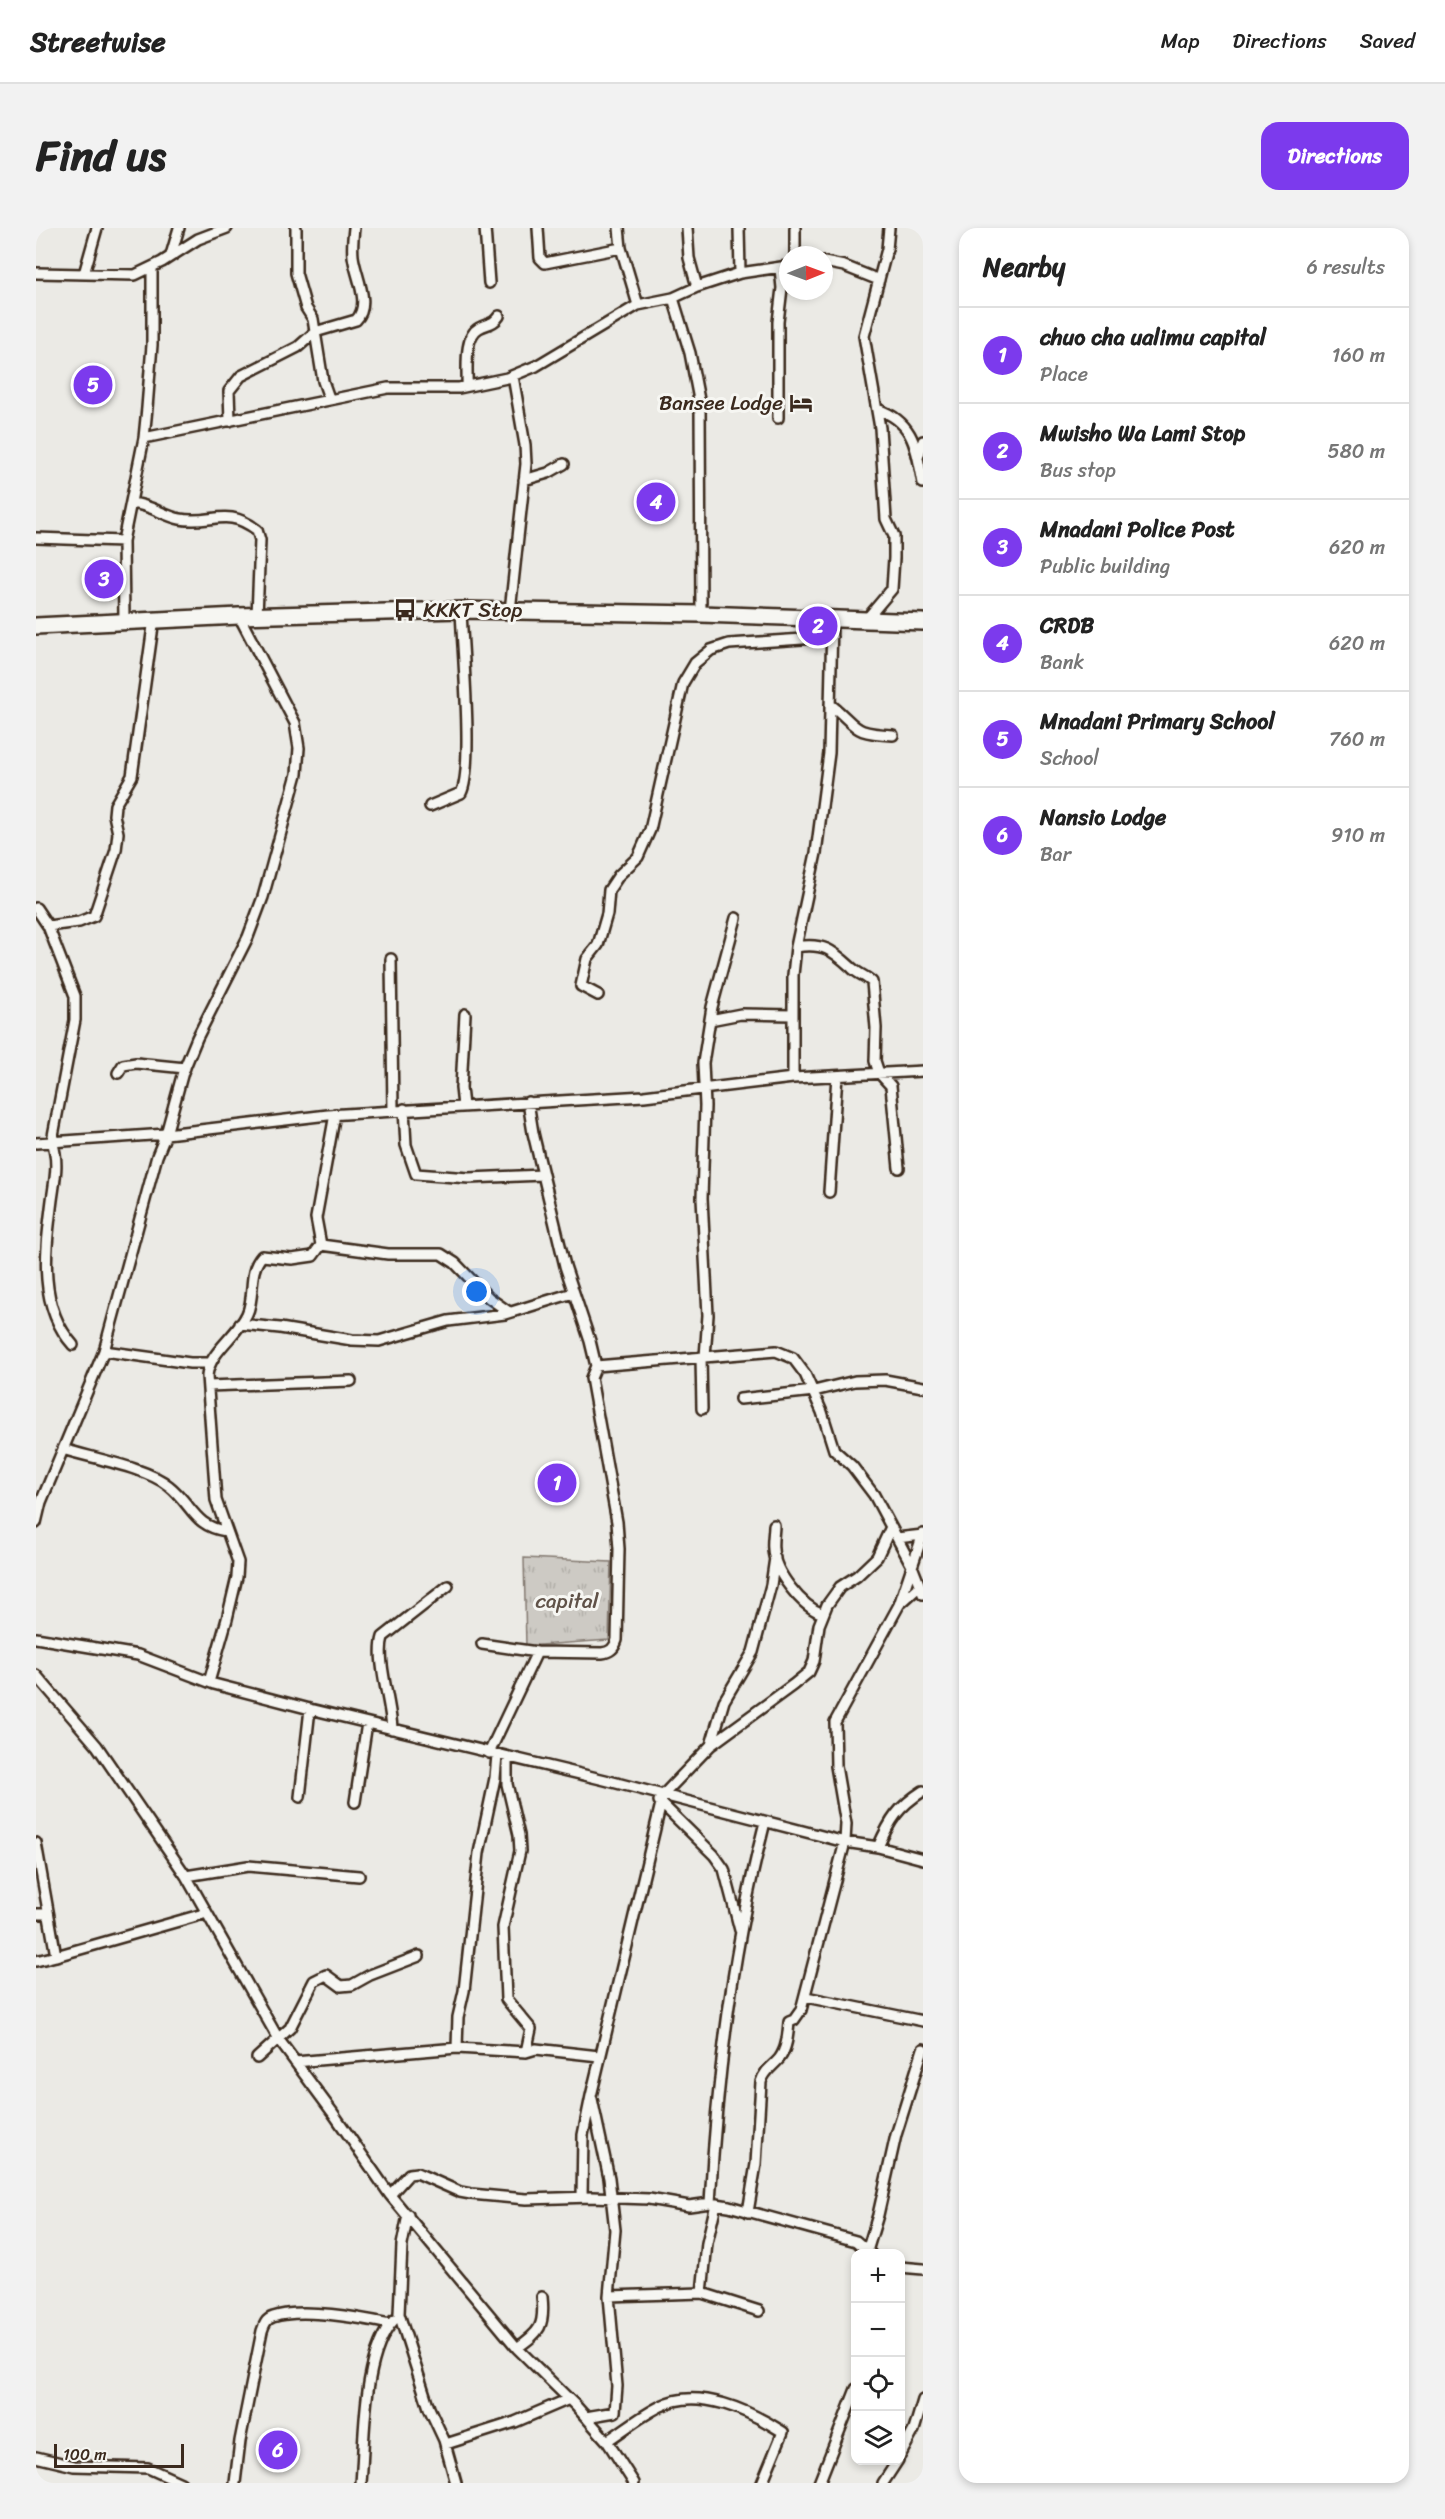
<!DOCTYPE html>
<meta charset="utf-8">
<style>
:root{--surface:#fff;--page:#f2f2f2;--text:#222;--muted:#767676;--line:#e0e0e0;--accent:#7c3aed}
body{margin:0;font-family:Sriracha,sans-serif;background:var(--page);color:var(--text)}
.controls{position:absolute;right:18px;bottom:18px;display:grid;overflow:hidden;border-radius:12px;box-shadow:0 3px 9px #0003}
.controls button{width:54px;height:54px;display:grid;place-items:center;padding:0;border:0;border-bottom:2px solid var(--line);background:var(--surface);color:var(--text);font:30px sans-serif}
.compass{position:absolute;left:743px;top:18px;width:54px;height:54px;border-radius:50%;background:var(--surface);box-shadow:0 3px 9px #0003;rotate:89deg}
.scale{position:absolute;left:18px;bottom:15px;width:130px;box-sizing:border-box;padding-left:6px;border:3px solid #3b2a1e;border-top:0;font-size:16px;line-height:21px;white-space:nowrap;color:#3b2a1e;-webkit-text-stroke:4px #f6f6f2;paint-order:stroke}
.you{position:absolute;left:441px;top:1064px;width:21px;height:21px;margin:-15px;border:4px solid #fff;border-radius:50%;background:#1a73e8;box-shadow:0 0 0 9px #1a73e833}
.badge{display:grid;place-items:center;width:39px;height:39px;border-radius:50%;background:var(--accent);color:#fff;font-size:20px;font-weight:700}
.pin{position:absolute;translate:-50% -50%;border:3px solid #fff;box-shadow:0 2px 6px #0006}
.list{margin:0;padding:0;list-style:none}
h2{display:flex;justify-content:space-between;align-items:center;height:78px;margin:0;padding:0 24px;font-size:26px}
h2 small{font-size:20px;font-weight:400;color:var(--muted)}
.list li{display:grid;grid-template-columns:39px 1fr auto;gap:18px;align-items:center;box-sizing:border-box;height:96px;padding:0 24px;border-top:2px solid var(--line)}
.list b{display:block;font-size:22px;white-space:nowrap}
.list p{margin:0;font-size:20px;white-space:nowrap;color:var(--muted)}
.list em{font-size:20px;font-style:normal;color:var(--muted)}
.icon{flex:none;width:33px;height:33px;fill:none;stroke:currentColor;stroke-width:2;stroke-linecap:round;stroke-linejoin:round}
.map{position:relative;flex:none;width:887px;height:2255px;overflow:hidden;border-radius:18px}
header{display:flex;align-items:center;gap:36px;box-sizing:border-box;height:84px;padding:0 30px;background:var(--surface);border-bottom:2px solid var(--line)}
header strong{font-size:28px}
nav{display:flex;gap:33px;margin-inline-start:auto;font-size:21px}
.intro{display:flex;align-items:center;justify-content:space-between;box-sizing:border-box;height:144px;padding:0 36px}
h1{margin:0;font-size:42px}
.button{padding:15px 27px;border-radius:18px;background:var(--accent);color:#fff;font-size:21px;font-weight:700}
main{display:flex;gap:36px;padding:0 36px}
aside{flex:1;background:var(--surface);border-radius:18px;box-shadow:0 3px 9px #0003}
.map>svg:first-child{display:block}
</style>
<header>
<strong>Streetwise</strong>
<nav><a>Map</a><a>Directions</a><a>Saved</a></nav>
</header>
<div class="intro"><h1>Find us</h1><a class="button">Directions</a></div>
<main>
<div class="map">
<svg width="887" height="2255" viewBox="0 0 887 2255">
<defs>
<pattern id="grass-tufts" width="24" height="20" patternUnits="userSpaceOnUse" patternTransform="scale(1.5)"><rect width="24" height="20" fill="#cdcac4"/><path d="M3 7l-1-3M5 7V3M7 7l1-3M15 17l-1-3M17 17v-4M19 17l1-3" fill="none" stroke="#b1aea8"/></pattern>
</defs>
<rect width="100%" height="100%" fill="#ebeae5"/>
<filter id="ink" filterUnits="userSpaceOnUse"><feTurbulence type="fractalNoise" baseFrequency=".0167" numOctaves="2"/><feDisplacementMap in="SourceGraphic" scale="12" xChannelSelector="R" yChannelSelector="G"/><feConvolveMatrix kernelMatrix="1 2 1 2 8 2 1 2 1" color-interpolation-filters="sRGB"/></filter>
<g filter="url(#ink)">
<path fill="url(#grass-tufts)" stroke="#847a71" stroke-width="1.5" d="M488 1330 575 1334 573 1412 490 1418Z"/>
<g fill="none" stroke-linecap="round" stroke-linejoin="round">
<g stroke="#3b2a1e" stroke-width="14">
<path id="minor" d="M260 0V45L270 80 277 91 287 153 293 170
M449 0 453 55
M502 0 504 30 509 35 585 20
M583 0 585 20 602 77
M651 0 653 30 661 59
M703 0 704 45
M759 0V27
M135 27 143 0
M788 34 808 38 843 52
M0 45 99 47 126 34 162 11 191 0
M48 46 61 0
M637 70 654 125 664 177 665 386
M431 158C432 143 427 109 443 100 452 95 457 97 463 88
M841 181C879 194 880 221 887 255
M742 190V94L746 60 744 40
M194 193 193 163 205 148 262 119 279 104 320 92C336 76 319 47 317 28 316 19 317 9 318 0
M108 210 352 160H423L471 150 500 138 602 77 637 70 661 59 704 45 752 38
M882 230 887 213
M488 252 512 245 528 236
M95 275C116 277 128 288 144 291 176 297 190 278 221 302L224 312 221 388
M0 310 87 313
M474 383 490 236 489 217 477 148
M88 392 87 313 108 210 111 180 116 117V40
M829 393 856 361 858 330V308L850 291 844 200 828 108 851 21 853 0
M794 476C824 500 814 505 857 507
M394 578 425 565C438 541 426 416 425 382
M0 680 12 698 39 768V792L16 913C23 934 19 950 16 972 10 1021 1 1077 37 1117
M12 698 43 694 58 688 80 622 82 605 78 587 79 577 96 548 118 391
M760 719C788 714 797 723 816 740 822 746 830 748 836 754L840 800 839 833 843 845 855 858 863 940
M355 731 357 882
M562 767 545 758 551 731 562 717 571 686 573 662 583 647 602 629 614 602 643 473 647 455 659 435 675 422 693 416 796 409
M674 792 705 786 755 787
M82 845 87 837 100 835 149 840
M757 850V747L760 719 780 625 793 525 796 393
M427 878 425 860 429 786
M368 881 370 917 380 946 433 950 507 947
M299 886 280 990 285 1017 352 1026H405L419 1035 453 1070 473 1084
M0 915 130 906 292 887 608 868 757 850 887 843
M793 964 801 848
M204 1096 244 1100 316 1112 343 1113 412 1093 469 1086 537 1065
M68 1123 154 1135H173
M665 1129 666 1181
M669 1129 672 1087 666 970 669 878 667 835 676 779 700 690
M560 1138 740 1123 757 1130 769 1146 786 1184 798 1222 816 1238 838 1267 876 1338 887 1366
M172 1158 315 1153
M704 1171 778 1163 819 1153 849 1152 887 1159
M27 1221C55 1230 112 1240 133 1258 156 1276 158 1299 190 1303
M0 1295 5 1274 68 1123 121 928 130 906 147 844 161 810 212 709 227 669 261 546 263 520 259 495 203 388
M738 1297C738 1305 736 1313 737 1321 738 1344 766 1379 787 1386
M861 1310 887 1307
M865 1375 884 1358
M0 1410 102 1427 178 1456 274 1481 569 1552 809 1614 842 1619 887 1631
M446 1416 501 1424 566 1425C574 1424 578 1421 581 1412L583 1321 581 1294 555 1150 560 1138 554 1113 529 1038 497 905 492 874
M0 1447 61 1518 150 1648 243 1812 297 1885 354 1967 481 2120 540 2178 571 2213 598 2255
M173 1454 191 1391 201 1349 202 1334 180 1272 171 1148C173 1124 201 1108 211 1086 220 1066 211 1045 226 1028L256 1031 277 1028 285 1017
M356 1501C355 1474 340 1432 347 1409L412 1358
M675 1517 688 1473 717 1424 735 1357 739 1330
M453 1525 501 1424
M471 1529V1556L483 1607 484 1623 467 1699 470 1771 495 1801 490 1824
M264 1569 274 1481
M623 1573 678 1627 688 1641 704 1702
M319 1574 331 1495
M0 1615 20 1728 171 1685
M842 1619C854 1592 862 1579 887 1563
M150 1648 212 1638 323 1648
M0 1686H12
M0 1733 20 1728
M770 1769 887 1793
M421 1820 422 1789 428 1763 443 1625 459 1550 461 1527
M221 1830 254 1800 278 1753 290 1747 305 1758 316 1757 334 1747 383 1728
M259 1834 421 1820 490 1824 500 1821 563 1828
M354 1967 373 1946 381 1945 424 1964 435 1966 490 1971 556 1969 613 1971 653 1978 674 1975 693 1978 820 2013 835 2026
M546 1969 547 1907 555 1868 627 1567 675 1517 757 1457 773 1444 778 1433 783 1397 791 1377 804 1359 821 1348 841 1329 855 1299
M674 1975C681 1848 697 1718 729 1594
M712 1984 720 1936 725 1854C728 1843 736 1839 743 1831 751 1821 752 1806 753 1794L758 1792 765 1782 809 1614 810 1596 800 1538 799 1494 863 1377 887 1306
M372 1987 366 2017 363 2086 393 2180 408 2212 420 2255
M832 2020 842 1987 860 1907 887 1821
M864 2039 887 2041
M666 2065 671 2015 680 1976
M573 2068 666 2065 723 2083
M481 2120C504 2104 509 2098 506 2069
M550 2189 579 2184 581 2158 573 2068 579 2002 573 1950 556 1871
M571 2213C588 2202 606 2187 625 2178 662 2158 714 2183 747 2204L726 2255
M410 2216 479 2194 533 2171
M864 2228 878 2202 887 2172
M0 2229 38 2238 112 2240 145 2255
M199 2255 204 2213 226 2103C228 2097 230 2091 237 2089 266 2079 324 2090 354 2096
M325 2255C329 2209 326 2127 358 2092
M783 2255 820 2161
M847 2255 862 2232"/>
</g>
<g stroke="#3b2a1e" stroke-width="20">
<path id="trunk" d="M0 398 203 388 425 382 665 386 887 394"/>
</g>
<use href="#minor" stroke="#f6f6f2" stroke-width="9"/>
<use href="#trunk" stroke="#f6f6f2" stroke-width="15"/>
</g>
</g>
<defs>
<g id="hotel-bare" transform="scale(1.8)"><path d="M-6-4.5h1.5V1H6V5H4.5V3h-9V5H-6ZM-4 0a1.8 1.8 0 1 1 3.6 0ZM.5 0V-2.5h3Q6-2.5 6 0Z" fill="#3b2a1e" stroke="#f6f6f2" stroke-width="2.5" paint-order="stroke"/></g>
<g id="bus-bare" transform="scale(1.8)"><path d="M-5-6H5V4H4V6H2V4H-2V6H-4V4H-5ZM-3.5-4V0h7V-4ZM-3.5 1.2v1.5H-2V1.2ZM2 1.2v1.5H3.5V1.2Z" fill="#3b2a1e" stroke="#f6f6f2" stroke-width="2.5" paint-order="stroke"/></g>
</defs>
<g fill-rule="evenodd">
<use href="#hotel-bare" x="765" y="175"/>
<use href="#bus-bare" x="369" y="382"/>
</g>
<g text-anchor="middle" stroke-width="6" stroke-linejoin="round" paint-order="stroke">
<g font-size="21" fill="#3b2a1e" stroke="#f6f6f2" text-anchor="end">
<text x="747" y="182">Bansee Lodge</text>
<text x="387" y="389" text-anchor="start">KKKT Stop</text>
</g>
<g font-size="21" fill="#605248" stroke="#f6f6f2">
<text x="531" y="1380">capital</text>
</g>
</g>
</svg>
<div class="controls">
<button>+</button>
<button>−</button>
<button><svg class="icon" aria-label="locate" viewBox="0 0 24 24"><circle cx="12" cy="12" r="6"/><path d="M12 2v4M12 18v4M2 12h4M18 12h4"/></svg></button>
<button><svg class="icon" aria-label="layers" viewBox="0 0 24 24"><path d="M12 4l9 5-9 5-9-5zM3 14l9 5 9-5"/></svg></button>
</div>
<svg class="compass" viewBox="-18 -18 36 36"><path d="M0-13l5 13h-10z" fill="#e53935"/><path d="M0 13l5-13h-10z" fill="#767676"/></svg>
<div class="scale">100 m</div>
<div class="you"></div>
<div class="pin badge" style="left:521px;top:1255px">1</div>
<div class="pin badge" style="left:782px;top:398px">2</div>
<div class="pin badge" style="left:68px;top:351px">3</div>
<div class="pin badge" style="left:620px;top:274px">4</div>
<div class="pin badge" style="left:57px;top:157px">5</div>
<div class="pin badge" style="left:242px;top:2222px">6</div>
</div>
<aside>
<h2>Nearby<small>6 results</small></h2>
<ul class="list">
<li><span class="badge">1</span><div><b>chuo cha ualimu capital</b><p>Place</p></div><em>160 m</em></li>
<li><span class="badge">2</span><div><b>Mwisho Wa Lami Stop</b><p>Bus stop</p></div><em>580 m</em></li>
<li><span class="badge">3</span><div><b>Mnadani Police Post</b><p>Public building</p></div><em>620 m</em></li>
<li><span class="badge">4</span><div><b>CRDB</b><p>Bank</p></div><em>620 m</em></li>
<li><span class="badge">5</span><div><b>Mnadani Primary School</b><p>School</p></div><em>760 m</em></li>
<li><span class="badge">6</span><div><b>Nansio Lodge</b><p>Bar</p></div><em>910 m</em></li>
</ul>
</aside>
</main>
